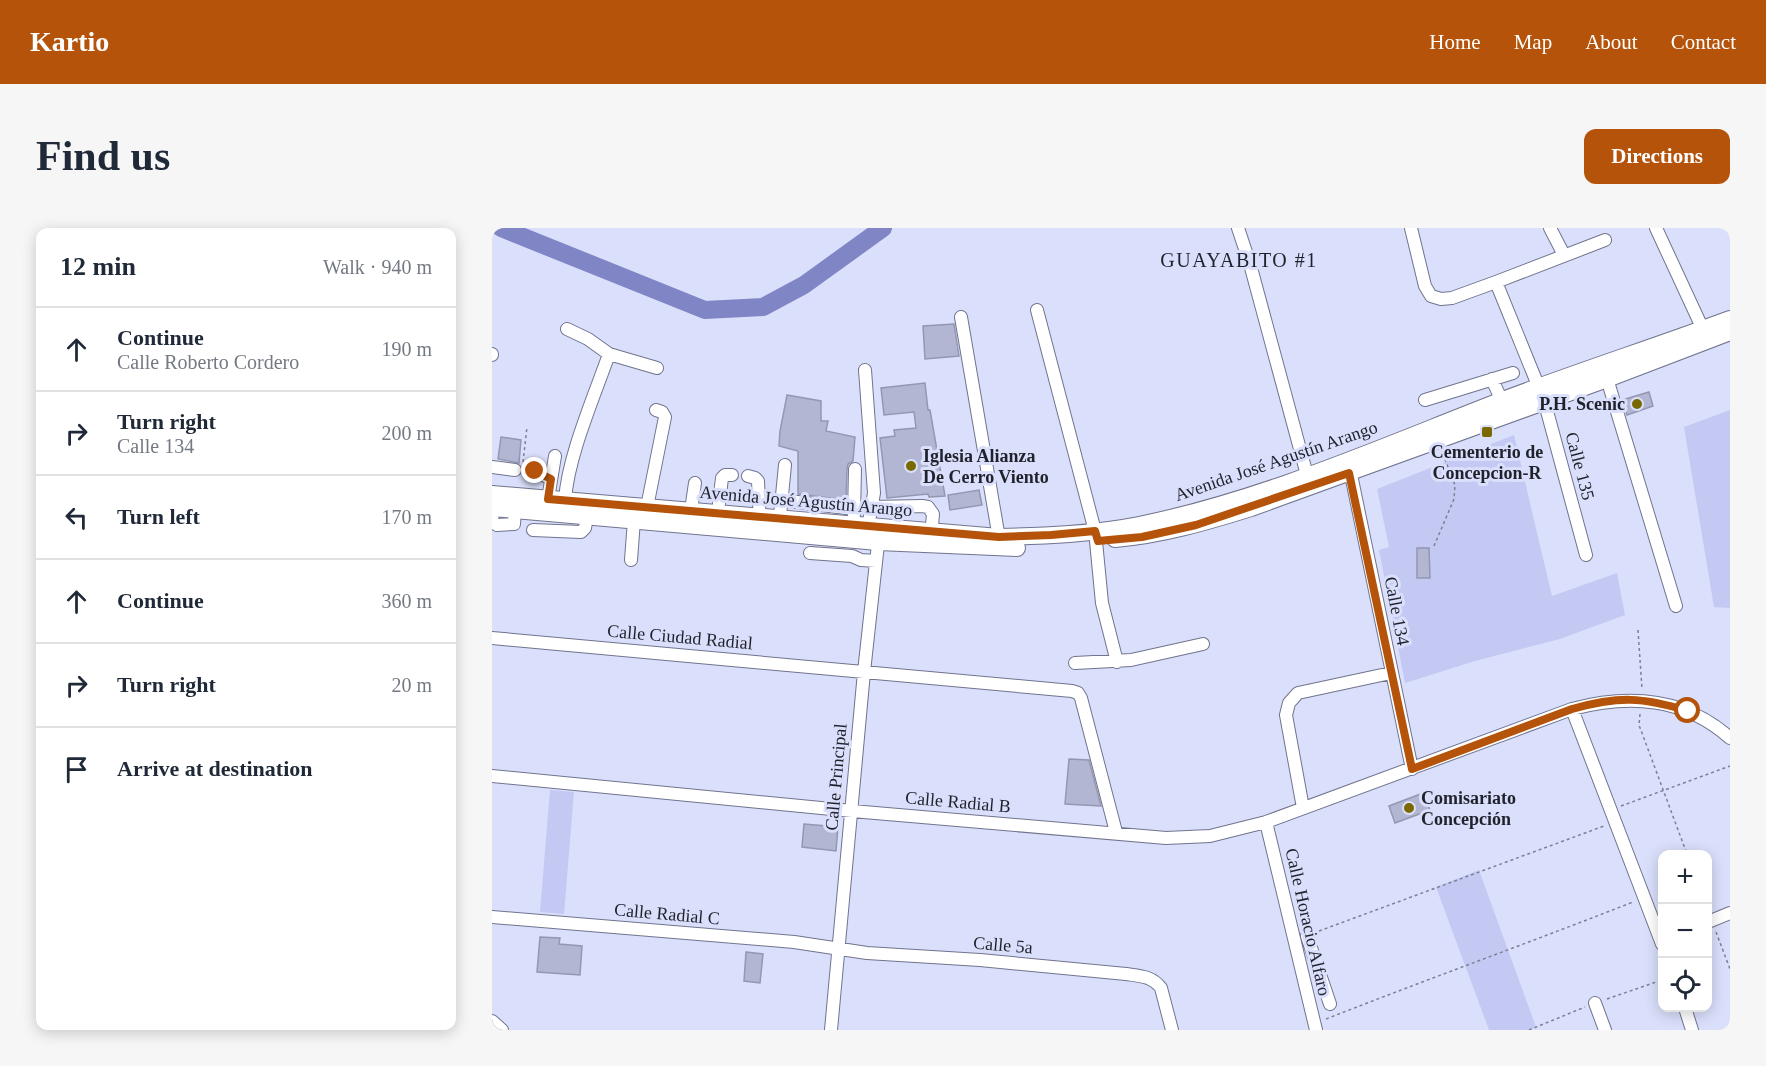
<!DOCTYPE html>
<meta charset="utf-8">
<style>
:root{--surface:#fff;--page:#f6f6f7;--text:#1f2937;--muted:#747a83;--line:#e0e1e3;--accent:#b45309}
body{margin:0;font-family:"Times New Roman",serif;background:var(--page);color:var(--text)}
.controls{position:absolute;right:18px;bottom:18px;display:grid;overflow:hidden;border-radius:12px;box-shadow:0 3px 15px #0003}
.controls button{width:54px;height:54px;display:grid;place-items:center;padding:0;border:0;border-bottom:2px solid var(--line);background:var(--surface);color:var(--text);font:30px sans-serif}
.stop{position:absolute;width:18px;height:18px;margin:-14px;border:4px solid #b45309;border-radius:50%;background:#fff}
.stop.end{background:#b45309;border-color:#fff;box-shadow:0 2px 6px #0008}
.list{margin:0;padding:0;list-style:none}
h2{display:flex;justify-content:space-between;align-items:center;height:78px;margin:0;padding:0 24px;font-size:26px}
h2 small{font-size:20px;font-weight:400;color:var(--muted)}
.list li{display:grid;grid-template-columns:39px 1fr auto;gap:18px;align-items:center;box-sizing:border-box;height:84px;padding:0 24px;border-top:2px solid var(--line)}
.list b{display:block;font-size:22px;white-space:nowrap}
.list p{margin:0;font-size:20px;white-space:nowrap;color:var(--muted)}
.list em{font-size:20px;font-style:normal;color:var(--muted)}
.icon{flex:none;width:33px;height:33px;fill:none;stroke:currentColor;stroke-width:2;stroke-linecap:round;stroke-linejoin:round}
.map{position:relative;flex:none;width:1238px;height:802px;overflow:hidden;border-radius:12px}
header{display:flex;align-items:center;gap:36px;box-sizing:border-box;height:84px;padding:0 30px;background:var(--accent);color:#fff}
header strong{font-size:28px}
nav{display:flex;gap:33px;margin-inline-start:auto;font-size:21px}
.intro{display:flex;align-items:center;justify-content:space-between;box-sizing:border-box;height:144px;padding:0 36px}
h1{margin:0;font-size:42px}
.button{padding:15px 27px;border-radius:12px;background:var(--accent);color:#fff;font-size:21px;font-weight:700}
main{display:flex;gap:36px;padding:0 36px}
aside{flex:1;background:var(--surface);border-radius:12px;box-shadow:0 3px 15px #0003}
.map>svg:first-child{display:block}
</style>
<header>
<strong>Kartio</strong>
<nav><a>Home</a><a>Map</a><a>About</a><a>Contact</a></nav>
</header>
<div class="intro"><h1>Find us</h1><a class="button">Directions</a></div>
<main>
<aside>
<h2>12 min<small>Walk · 940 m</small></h2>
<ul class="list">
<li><svg class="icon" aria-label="ahead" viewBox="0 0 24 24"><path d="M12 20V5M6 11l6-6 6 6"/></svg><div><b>Continue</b><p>Calle Roberto Cordero</p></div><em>190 m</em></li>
<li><svg class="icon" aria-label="right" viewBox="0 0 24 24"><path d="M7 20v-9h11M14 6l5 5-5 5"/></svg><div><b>Turn right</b><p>Calle 134</p></div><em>200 m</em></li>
<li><svg class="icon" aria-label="left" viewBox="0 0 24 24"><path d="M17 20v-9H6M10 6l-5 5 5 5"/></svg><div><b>Turn left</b></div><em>170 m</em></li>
<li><svg class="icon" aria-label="ahead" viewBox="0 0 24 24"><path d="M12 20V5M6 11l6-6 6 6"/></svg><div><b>Continue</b></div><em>360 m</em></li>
<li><svg class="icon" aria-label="right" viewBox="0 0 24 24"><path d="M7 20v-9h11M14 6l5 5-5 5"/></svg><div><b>Turn right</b></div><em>20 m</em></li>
<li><svg class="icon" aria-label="arrive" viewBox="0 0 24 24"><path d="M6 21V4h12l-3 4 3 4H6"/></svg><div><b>Arrive at destination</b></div></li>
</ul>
</aside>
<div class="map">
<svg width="1238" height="802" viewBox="0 0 1238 802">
<rect width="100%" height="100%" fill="#dadffb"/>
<path fill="#c4c9f3" d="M1238 182V380L1222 379 1192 199Z
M1022 207 1060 368 1125 345 1133 387 1068 411 983 433 913 455 887 322 897 319 885 261Z
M58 562 82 564 72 686 48 684Z
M987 642 1044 799 1037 802H997L944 659Z"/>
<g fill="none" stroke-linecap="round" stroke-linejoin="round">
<path stroke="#8086c5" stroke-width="18" d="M9 0 213 82 271 79 312 57 391 0"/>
</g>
<path fill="#b2b6d2" stroke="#9397b1" stroke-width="1.5" d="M462 96 467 128 433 131 431 98Z
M433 155 436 182H438L453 268 437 269 436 266 395 270 388 210 403 208 402 202 424 200 422 184 392 187 389 160Z
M1157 164 1161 178 1135 187 1130 172Z
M295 167 329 173V193H336L334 203 363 209 361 233 356 236 355 241 354 272 306 266V223L287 218 288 203Z
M9 209 29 212 27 235 6 231Z
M487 262 490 277 458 282 456 267Z
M925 320H937L938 350H925Z
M577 531 597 532 609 578 573 576Z
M931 565 938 582 903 595 897 578Z
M312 596 346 599 344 623 310 619Z
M48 709 68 710 67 716 90 718 88 747 45 744Z
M254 724 271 726 268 755 252 753Z"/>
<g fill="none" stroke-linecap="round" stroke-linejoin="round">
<g stroke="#70748d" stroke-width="14">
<path id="minor" d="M746 0 758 36 815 247
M919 0 933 58 939 68 949 71 960 70 1004 54 1113 12
M1058 0 1072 27
M1164 0 1214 108
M1004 54 1052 172 1094 327
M545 82 603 303 610 375 625 434
M469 89 508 316
M75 101 96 111 117 126 165 140
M0 127V126
M373 142 382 265 376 299
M1113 144 1184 378
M1000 151 1013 180
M933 172 1021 145
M857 237 920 541
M0 239 23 242
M43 243 59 251
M256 248 263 250 266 253 268 297
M56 271 63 228
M73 272C76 228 102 169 117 126
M289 272 362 281
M155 279 173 189 170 184 164 182
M379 279 430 278 436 279 441 286 439 309
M1 280 0 294 5 297 22 296 23 282
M362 287 363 241
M198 289 203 255
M225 292 230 250 233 247H240
M287 298 293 237
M41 302 89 304 93 300 95 289
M318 325 360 328 369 332 384 333
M139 332 142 292
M0 410 580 463 586 465 589 470 624 604
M583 435 639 432 711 416
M1080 481 1170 716
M0 548 360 583 674 610 718 608 774 594 1080 481C1137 466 1192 469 1238 510
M811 580 794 487 797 475 806 465 899 445
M774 594 824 802
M0 689 302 714 375 725 488 732 634 746C648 748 660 748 669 760L680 802
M1216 694 1238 685
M815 708 838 776
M1103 775 1113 802
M1193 780 1200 802
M0 793 10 802
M339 802 372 444 387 307"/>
</g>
<g stroke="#70748d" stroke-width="18">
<path id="major" d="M0 266 507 309C554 308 601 306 647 297 770 272 887 220 1003 175 1081 145 1160 120 1238 91
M0 280 386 314 525 320
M623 311C670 307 714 294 759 280L1115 151 1238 104"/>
</g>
<path stroke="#7c8093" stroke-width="1.5" stroke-dasharray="3 3" stroke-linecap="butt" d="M31 234 35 199
M942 318 962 271 963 257 950 224
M1146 402 1150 461
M1148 486 1147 497 1195 626
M1129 578 1238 538
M827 703 1112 598
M1224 704 1238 741
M1115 771 1170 752
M834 791C936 751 1039 714 1141 674
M1037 802 1093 779"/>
<use href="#minor" stroke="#fff" stroke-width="12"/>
<use href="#major" stroke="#fff" stroke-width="16"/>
</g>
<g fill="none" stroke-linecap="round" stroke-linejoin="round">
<path stroke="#b45309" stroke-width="8" d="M43 243 59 251 56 271 507 309 559 307 603 303 606 313 650 309 704 297 857 245 920 541 1080 481C1127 468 1150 469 1196 483"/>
</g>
<g fill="#796900" stroke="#dadffb" stroke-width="2">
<circle cx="1145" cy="176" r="6"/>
<rect x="989" y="198" width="12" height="12" rx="3"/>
<circle cx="419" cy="238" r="6"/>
<circle cx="917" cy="580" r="6"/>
</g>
<g text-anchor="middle" stroke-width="6" stroke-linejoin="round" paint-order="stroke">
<g font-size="18" font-weight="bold" fill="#1f212b" stroke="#dadffb" text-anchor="start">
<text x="1133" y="182" text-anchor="end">P.H. Scenic</text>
<text x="995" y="230" text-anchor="middle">Cementerio de<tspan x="995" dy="21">Concepcion-R</tspan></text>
<text x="431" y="234">Iglesia Alianza<tspan x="431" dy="21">De Cerro Viento</tspan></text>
<text x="929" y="576">Comisariato<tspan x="929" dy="21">Concepción</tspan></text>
</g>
<g font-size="18" fill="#1f212b" stroke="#dadffb">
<text transform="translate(784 233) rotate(-19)" y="6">Avenida José Agustín Arango</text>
<text transform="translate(1088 238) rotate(75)" y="6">Calle 135</text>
<text transform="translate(314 273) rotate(5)" y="6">Avenida José Agustín Arango</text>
<text transform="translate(905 383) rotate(79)" y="6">Calle 134</text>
<text transform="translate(188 409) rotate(5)" y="6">Calle Ciudad Radial</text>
<text transform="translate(344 549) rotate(-85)" y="6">Calle Principal</text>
<text transform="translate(466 574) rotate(5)" y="6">Calle Radial B</text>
<text transform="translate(175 686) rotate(5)" y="6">Calle Radial C</text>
<text transform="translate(816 694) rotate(77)" y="6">Calle Horacio Alfaro</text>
<text transform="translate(511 717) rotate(5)" y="6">Calle 5a</text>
</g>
<g font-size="20" letter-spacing="1.5" fill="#1f212b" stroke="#dadffb">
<text x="747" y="39">GUAYABITO #1</text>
</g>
</g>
</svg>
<div class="controls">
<button>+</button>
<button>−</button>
<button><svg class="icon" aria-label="locate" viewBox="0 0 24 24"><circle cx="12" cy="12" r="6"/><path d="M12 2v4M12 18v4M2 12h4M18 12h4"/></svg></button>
</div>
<div class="stop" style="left:1196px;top:483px"></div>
<div class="stop end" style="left:43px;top:243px"></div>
</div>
</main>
